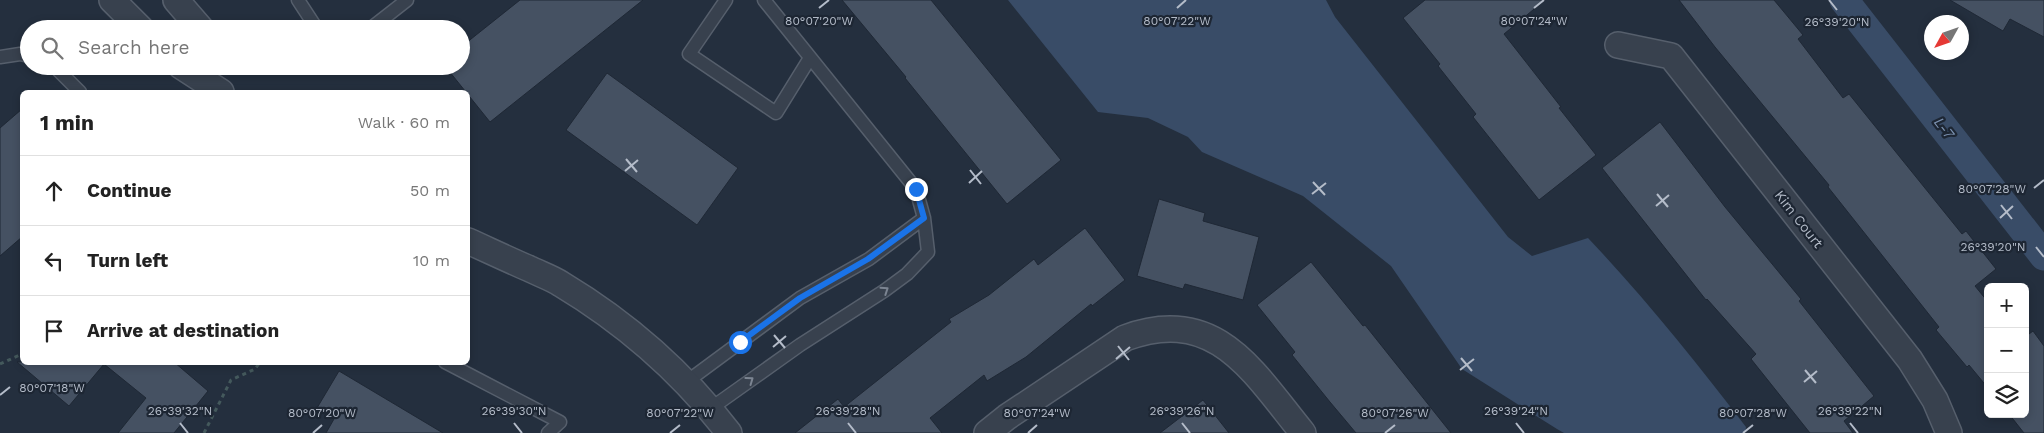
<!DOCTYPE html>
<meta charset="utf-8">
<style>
:root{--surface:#fff;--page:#f6f6f6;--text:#222;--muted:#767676;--line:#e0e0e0}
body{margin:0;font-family:"Work Sans",sans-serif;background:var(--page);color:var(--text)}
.controls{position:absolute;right:15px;bottom:15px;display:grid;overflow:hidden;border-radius:8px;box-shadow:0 2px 8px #0003}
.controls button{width:45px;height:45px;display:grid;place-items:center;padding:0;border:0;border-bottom:1px solid var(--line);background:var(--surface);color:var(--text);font:25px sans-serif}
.compass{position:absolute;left:1924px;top:15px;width:45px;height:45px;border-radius:50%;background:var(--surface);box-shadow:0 2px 8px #0003;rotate:230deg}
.stop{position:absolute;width:15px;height:15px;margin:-11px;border:4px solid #1a73e8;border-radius:50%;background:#fff}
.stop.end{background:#1a73e8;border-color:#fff;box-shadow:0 1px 5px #0008}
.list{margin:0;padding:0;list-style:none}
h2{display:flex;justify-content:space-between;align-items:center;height:65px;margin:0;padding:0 20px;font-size:21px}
h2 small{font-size:16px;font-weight:400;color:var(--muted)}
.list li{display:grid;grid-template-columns:32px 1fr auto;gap:15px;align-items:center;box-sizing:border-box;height:70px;padding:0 20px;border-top:1px solid var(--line)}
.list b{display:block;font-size:19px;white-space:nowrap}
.list em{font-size:16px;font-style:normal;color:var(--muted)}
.icon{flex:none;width:28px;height:28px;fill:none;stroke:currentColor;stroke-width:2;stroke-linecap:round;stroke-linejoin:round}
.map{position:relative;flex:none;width:2044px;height:433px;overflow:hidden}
.search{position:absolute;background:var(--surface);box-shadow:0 2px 8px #0003;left:20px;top:20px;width:450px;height:55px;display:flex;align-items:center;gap:12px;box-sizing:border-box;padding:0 18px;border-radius:28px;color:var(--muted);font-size:19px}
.panel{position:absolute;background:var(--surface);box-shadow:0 2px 8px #0003;left:20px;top:90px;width:450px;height:275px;border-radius:8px}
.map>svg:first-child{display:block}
</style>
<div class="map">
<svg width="2044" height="433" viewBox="0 0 2044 433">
<rect width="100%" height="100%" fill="#242f3e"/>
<path fill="#394c67" d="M1008 0H1326L1335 17 1508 237 1532 256 1588 238C1645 298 1696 362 1746 427L1745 433H1564L1557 429 1462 369 1391 266 1303 196 1202 152 1188 137 1148 118 1098 112Z"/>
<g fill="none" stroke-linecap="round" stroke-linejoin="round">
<path stroke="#394c67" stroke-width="29" d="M1844 0 2044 256"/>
</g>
<path fill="#455162" stroke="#1f2835" d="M520 0H643L490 122 445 66H461V47Z
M842 0H931L1061 160 1007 204 905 78 906 77Z
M1425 0H1545L1504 34 1561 107 1559 108 1596 155 1539 200 1473 117 1476 114 1438 66 1440 64 1403 18Z
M1679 0H1774L1803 35 1798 39 1843 98 1849 94 1962 234 1966 231 1996 269 1975 286 1988 302V388L1969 365 1967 367 1936 330 1939 327 1828 187 1829 185 1715 47Z
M1950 0H2044V37L2010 19 2003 31Z
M607 73 738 168 697 225 566 130Z
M22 109V237L0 256V128Z
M1660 122 1725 207 1801 299 1799 301 1874 396 1844 421 1853 433H1810L1751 359 1756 354 1707 299 1706 300 1602 168Z
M1159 199 1205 213 1203 221 1259 237 1243 300 1185 284 1183 289 1137 276Z
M1085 228 1125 280 1092 306 1091 304 1026 357 987 381 984 375 930 418 942 433H795L838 399 844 407 951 322 949 319 989 295 1034 259 1038 265Z
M1311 262 1363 326 1365 325 1451 433H1356L1330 402 1292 355 1295 352 1257 305Z
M2033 331 2044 346V433H2024L2009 414H2025V337Z
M17 362H174L208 391 174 433H118L146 398 104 364 69 406Z
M339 371 443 433H326L334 419 317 408Z
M1203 400 1229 433H1160Z"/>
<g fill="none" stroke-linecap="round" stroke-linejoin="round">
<g stroke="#565f6c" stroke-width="15">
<path id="service" d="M298 0 317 29
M726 0 689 54 776 113 810 58
M370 29 407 0
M0 57 20 54 29 56
M54 66 80 92
M445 362 560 422 548 433
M685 383 800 298 869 259 924 218
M710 409 800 345 884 291 907 274 928 252 924 218 916 189 764 0"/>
</g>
<g stroke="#565f6c" stroke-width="28">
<path id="minor" d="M112 0 141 29
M176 0 201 29
M1618 45 1671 56 1910 360 1935 400 1949 433
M181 66 221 92
M468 241C488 250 509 260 530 269 540 274 552 278 561 284 626 323 683 373 729 433
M987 433 1007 417 1125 338C1216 304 1253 372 1303 433"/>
</g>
<path stroke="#44595c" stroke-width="3" stroke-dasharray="4 4" stroke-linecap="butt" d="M0 364 22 354
M204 433 231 380 255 369 260 362"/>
<use href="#service" stroke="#38414e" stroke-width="12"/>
<use href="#minor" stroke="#38414e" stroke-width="25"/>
</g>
<defs><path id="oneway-chevron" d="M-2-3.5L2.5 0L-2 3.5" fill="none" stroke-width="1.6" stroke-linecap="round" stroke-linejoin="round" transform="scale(1.25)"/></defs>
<g stroke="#7c8592">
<use href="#oneway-chevron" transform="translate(885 290) rotate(-34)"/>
<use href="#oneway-chevron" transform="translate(750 380) rotate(-36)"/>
</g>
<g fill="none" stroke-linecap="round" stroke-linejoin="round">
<path stroke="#1a73e8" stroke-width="6" d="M740 342 800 298 868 259 924 218 916 189"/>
</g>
<path fill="none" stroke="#b4bcc9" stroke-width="2" d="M1829 0 1837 10M819 8 829 0M1177 8 1186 0M1534 8 1544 0M626 159 637 172M970 170 981 184M625 171 638 160M1313 182 1325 195M969 183 982 171M2034 188 2044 180M1312 194 1326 183M1657 194 1668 207M2001 205 2012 219M1656 206 1669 195M2000 218 2013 206M2036 247 2044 257M774 335 785 348M1118 346 1129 360M773 347 786 336M1461 358 1472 371M1116 359 1130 347M1460 370 1474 359M1805 370 1816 383M1804 382 1817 371M0 395 10 387M180 423 188 433M514 423 522 433M848 423 856 433M1182 423 1190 433M1516 423 1524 433M1850 423 1858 433M313 433 322 425M670 433 680 425M1028 433 1037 425M1385 433 1395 425M1743 433 1753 425"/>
<g text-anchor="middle" stroke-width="4.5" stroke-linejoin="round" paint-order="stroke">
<g font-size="14" fill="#b4bcc9" stroke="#1d2633">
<text transform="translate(1799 219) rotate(52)" y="5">Kim Court</text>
</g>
<g font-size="15" font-style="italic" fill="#7c92b1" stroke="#1d2633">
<text transform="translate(1944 128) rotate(52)" y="5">L-7</text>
</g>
</g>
<g font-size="12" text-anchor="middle" fill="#b4bcc9" stroke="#1d2633" stroke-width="4.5" stroke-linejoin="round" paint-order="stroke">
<text x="819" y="25">80°07'20"W</text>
<text x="1177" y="25">80°07'22"W</text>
<text x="1534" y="25">80°07'24"W</text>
<text x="1837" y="26">26°39'20"N</text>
<text x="1992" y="193">80°07'28"W</text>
<text x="1993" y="251">26°39'20"N</text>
<text x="52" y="392">80°07'18"W</text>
<text x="180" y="415">26°39'32"N</text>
<text x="514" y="415">26°39'30"N</text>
<text x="848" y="415">26°39'28"N</text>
<text x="1182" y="415">26°39'26"N</text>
<text x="1516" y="415">26°39'24"N</text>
<text x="1850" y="415">26°39'22"N</text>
<text x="322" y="417">80°07'20"W</text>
<text x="680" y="417">80°07'22"W</text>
<text x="1037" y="417">80°07'24"W</text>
<text x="1395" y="417">80°07'26"W</text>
<text x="1753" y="417">80°07'28"W</text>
</g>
</svg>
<div class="controls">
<button>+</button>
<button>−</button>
<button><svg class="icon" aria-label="layers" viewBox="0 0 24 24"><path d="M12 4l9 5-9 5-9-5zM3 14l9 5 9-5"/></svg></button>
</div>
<svg class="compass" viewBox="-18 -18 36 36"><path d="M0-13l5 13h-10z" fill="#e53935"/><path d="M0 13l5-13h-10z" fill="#767676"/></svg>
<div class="stop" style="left:740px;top:342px"></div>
<div class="stop end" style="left:916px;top:189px"></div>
<div class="search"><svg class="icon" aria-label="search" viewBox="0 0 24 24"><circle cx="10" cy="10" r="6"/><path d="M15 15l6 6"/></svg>Search here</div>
<section class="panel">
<h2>1 min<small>Walk · 60 m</small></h2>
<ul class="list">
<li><svg class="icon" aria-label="ahead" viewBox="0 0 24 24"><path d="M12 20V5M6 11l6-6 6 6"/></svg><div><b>Continue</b></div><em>50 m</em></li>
<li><svg class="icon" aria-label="left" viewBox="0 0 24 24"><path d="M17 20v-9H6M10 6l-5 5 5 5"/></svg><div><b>Turn left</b></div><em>10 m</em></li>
<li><svg class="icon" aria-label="arrive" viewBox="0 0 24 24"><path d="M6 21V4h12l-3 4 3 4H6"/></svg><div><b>Arrive at destination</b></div></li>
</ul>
</section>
</div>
